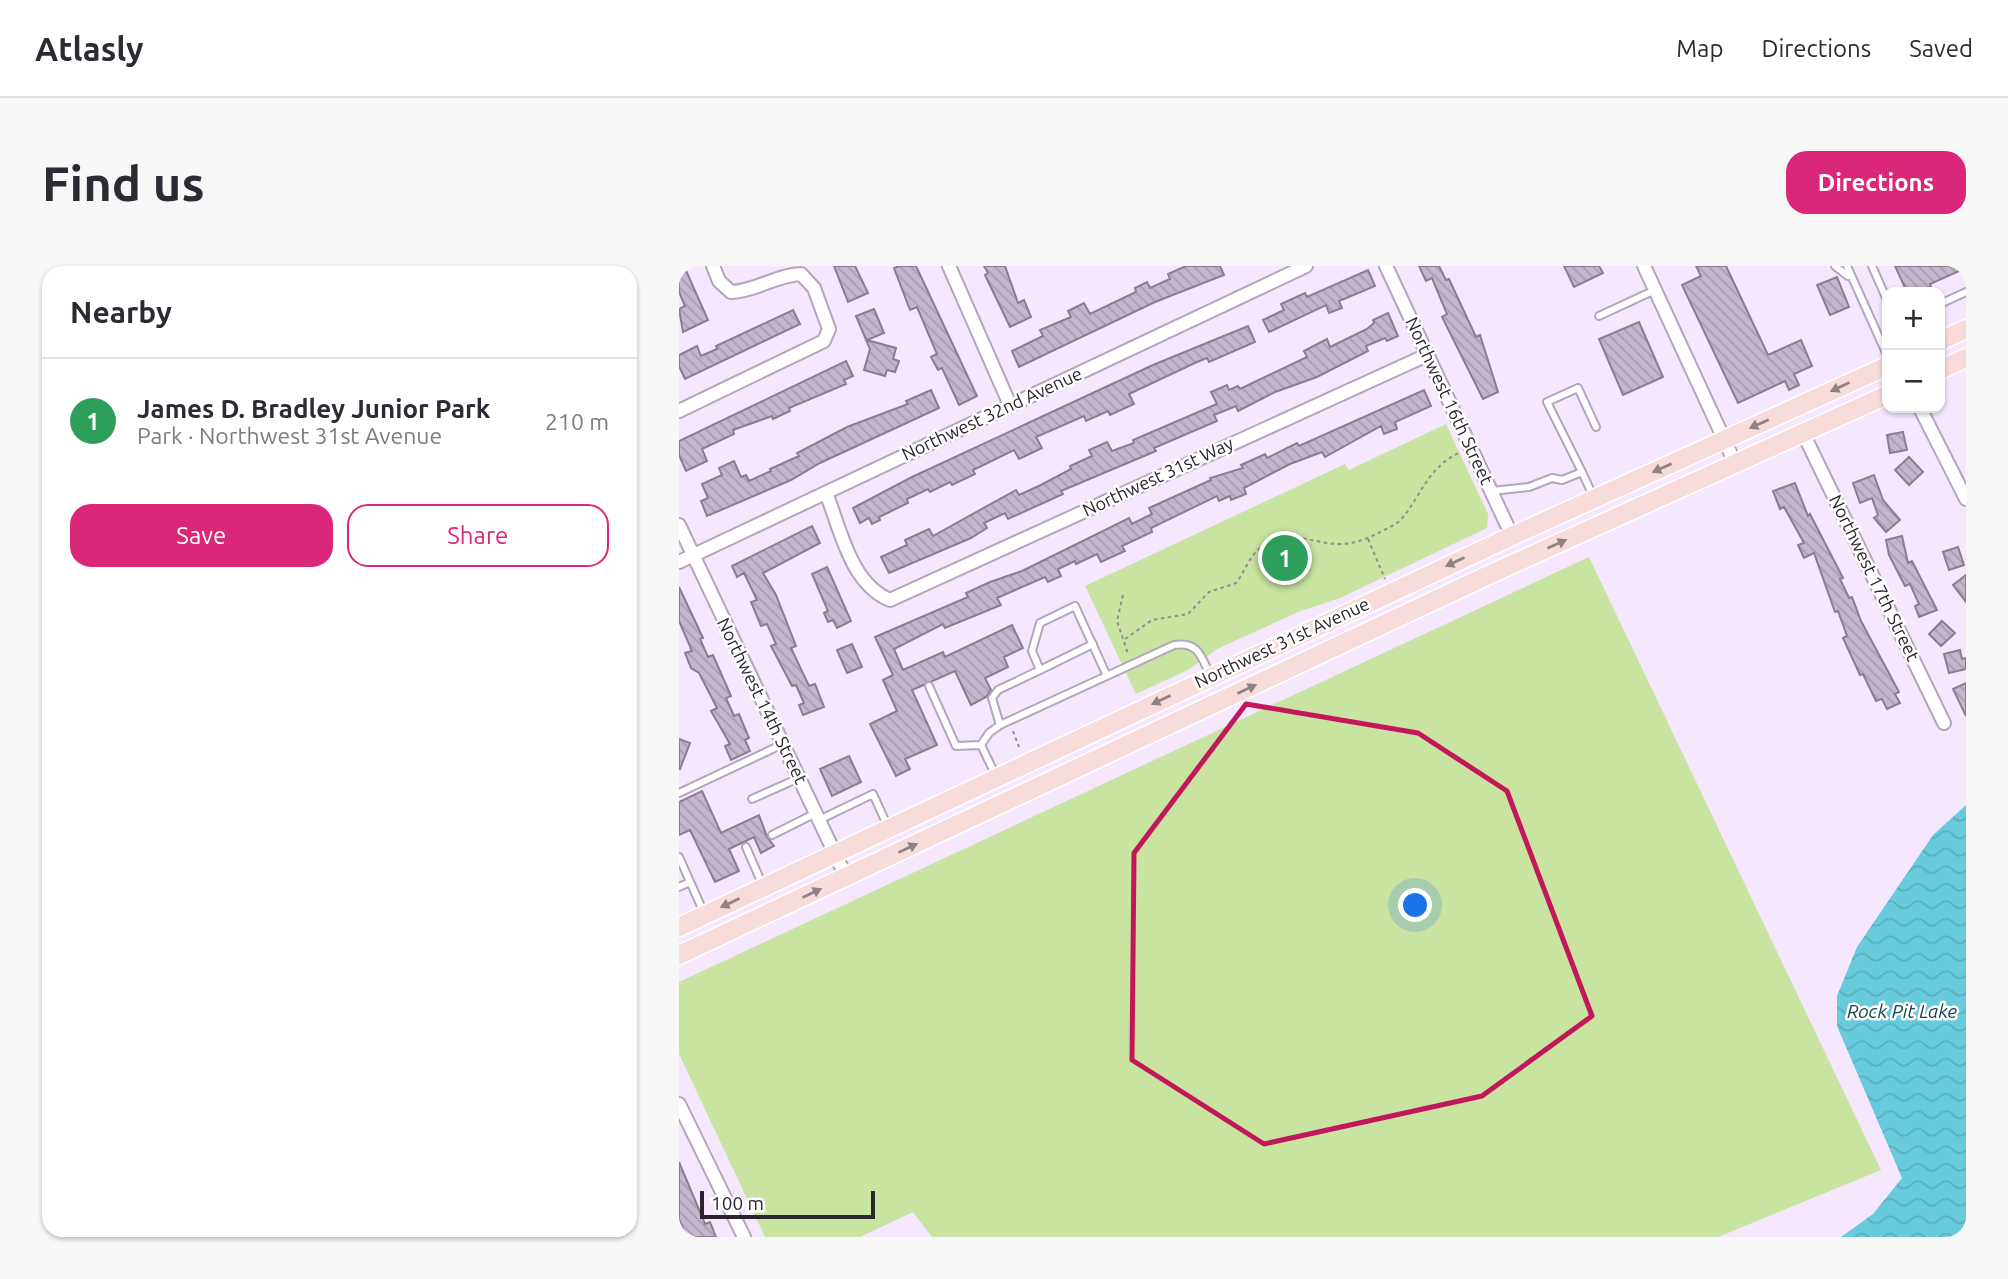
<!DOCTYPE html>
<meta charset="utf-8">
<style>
:root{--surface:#fff;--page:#f7f7f7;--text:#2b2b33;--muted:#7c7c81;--line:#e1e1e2;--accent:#db2777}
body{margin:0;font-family:Ubuntu,sans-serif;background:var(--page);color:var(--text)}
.controls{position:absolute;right:21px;top:21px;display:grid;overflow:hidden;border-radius:14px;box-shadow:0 2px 5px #0004}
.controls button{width:63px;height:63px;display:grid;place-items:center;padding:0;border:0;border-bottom:2px solid var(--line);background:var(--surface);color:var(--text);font:35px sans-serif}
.scale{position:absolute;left:21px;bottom:18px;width:175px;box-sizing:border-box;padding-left:7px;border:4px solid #2a252d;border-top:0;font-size:19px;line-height:24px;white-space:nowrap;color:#2a252d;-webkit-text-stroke:5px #fff;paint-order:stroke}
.you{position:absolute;left:737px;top:640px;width:24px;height:24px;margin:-18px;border:5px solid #fff;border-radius:50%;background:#1a73e8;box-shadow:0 0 0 10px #1a73e833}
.badge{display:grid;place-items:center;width:46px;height:46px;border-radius:50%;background:var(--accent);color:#fff;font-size:23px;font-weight:700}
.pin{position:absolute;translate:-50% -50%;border:4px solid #fff;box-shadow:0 2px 7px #0006}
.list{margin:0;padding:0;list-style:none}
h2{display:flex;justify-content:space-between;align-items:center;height:91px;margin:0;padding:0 28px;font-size:30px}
h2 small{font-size:23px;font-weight:400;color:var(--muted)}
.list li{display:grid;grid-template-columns:46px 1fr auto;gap:21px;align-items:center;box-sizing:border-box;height:126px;padding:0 28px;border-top:2px solid var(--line)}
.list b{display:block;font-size:26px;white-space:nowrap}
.list p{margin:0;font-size:23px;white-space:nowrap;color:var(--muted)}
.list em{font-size:23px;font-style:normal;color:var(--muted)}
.actions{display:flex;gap:14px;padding:21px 28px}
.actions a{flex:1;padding:16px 0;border:2px solid var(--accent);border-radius:21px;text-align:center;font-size:24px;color:var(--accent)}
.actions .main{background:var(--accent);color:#fff}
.map{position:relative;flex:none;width:1287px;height:971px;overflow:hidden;border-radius:21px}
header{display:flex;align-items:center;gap:42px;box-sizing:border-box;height:98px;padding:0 35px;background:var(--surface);border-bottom:2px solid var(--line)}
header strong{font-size:33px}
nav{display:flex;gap:38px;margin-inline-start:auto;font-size:24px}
.intro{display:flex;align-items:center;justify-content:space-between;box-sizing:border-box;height:168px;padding:0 42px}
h1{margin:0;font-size:49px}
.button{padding:18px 32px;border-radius:21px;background:var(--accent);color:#fff;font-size:24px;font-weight:700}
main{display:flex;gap:42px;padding:0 42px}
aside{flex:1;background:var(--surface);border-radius:21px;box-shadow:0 2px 5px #0004}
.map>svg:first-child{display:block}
</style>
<header>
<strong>Atlasly</strong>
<nav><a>Map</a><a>Directions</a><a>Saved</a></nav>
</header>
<div class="intro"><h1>Find us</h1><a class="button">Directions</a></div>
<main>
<aside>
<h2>Nearby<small></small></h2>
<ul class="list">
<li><span class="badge" style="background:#2e9e5b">1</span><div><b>James D. Bradley Junior Park</b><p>Park · Northwest 31st Avenue</p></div><em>210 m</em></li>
</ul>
<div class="actions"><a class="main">Save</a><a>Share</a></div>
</aside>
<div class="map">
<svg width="1287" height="971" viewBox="0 0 1287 971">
<defs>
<pattern id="water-waves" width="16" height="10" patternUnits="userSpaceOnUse" patternTransform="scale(1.75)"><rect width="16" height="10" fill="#67cbdc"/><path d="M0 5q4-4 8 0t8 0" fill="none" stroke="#5aaebd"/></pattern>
<pattern id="building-back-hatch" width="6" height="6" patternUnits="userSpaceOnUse" patternTransform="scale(1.75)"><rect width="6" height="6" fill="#c4b6cc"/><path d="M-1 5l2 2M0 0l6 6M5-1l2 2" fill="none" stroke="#a99cb0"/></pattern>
</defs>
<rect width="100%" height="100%" fill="#f5e7fe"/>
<path fill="#c8e4a0" d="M767 158 809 248 808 262 661 332 619 346 538 383 509 404 457 428 406 320 666 198 670 204Z
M910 291 1202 904 1039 971H253L234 946 181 971H86L0 788V716Z"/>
<path fill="url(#water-waves)" d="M1287 539V971H1162L1194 948 1223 912 1158 760V730L1178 681 1254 569Z"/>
<path fill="url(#building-back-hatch)" stroke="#8a7d92" stroke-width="2" d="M0 0H5L29 54 4 66 0 43 6 40 0 26Z
M155 0H176L189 27 169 36Z
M221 0H237L298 130 280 139 263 102 259 104 252 91 258 88 238 41 231 44 215 2Z
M305 0H326L339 37 345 34 352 51 331 61 306 9 309 7Z
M507 0H541L545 9 476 36 340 101 333 85 364 70 361 64 392 51 389 45 405 37 411 48 457 26 456 22 468 16 471 22 491 13 489 8Z
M740 0H760L767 14 770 13 797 71 801 69 819 126 804 133 763 51 768 48 753 12 747 15Z
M885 0H920L924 7 895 21Z
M1017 0H1047L1089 89 1122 74 1133 100 1115 108 1120 119 1110 124 1106 115 1059 137 1003 19 1022 10Z
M1216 0H1287V2L1251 18 1253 24 1247 26H1228Z
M689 4 696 20 660 35 663 42 650 47 647 39 590 66 584 54 605 44 602 38 626 27 628 31Z
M1158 11 1170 41 1151 49 1138 19Z
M195 43 205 67 188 74 217 82 214 93 220 95 216 106 208 104 206 110 185 104 191 83 177 50Z
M114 44 121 58 6 113 0 100V89L18 80 22 90 38 83 37 80Z
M709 47 719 70 708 75 706 72 687 80 689 85 638 111 596 126 559 145 557 140 535 149 538 155 475 182 477 185 382 225 384 228 329 253 326 247 305 257 308 262 292 272 210 307 202 291 228 279 226 274 250 263 254 270 337 224 340 229 362 219 392 203 391 200 413 190 410 184 428 176 433 185 455 177 454 174 538 138 532 126 548 119 550 124 559 120 561 123 628 91 625 85 648 73 651 81 688 63 695 57 694 54Z
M960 56 984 111 944 129 920 73Z
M569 60 576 76 530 96 528 92 518 96 450 128 455 138 431 149 429 145 407 155 405 150 357 171 363 182 340 193 335 184 294 204 296 208 273 219 271 216 251 226 249 223 228 233 229 237 200 251 201 254 193 258 190 252 181 257 174 242 233 211 474 99Z
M167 95 174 110 165 114 167 118 110 142 111 145 94 153 93 150 54 164 55 168 23 183 28 195 7 205 0 189V175Z
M252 124 260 142 141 197 112 214 28 250 22 235 29 232 23 218 43 209 40 202 55 195 62 211 67 209 70 215 92 205 91 203 120 190 118 187 168 161 229 138 227 135Z
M745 124 752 140 716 156 718 163 705 168 702 160 646 191 643 186 611 198 565 222 567 228 552 234 551 230 540 235 538 230 472 262 473 266 443 280 446 285 422 296 418 288 397 298 396 295 379 303 382 310 369 316 366 311 318 332 322 339 266 362 264 358 215 383 224 404 264 386 266 391 333 359 344 382 325 391 329 401 306 412 312 424 307 431 292 439 276 405 233 424 258 479 226 493 231 503 217 510 191 458 218 445 204 414 214 409 196 371 289 331 287 327 311 316 343 305 450 252 453 258 473 248 470 242 532 214 531 212 564 202 562 199 586 188 588 192 618 177 620 180Z
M1224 166 1228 184 1211 187 1208 169Z
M1230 191 1244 206 1230 219 1216 204Z
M1195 209 1204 234 1221 254 1207 266 1195 252 1199 249 1193 232 1181 237 1174 217Z
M1116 217 1129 250 1131 248 1164 312 1161 313 1170 332 1173 331 1182 355 1220 426 1216 428 1221 437 1208 443 1203 433 1197 435 1184 408 1181 409 1164 372 1168 370 1159 345 1156 346 1135 287 1125 292 1119 279 1125 277 1105 241 1101 243 1094 225Z
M133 260 141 277 84 307 97 329 117 380 112 382 130 420 136 418 145 441 124 449 120 439 125 437 117 419 113 420 92 380 97 378 88 358 82 360 72 336 78 334 65 307 58 311 53 300Z
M1223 270 1229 297 1233 295 1258 344 1240 351 1236 340 1240 338 1231 318 1226 320 1210 289 1207 274Z
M1279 281 1285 299 1270 304 1264 286Z
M148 301 172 355 158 362 154 354 149 356 145 347 149 345 133 308Z
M1287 309V336L1274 319Z
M0 321 24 372 21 373 29 391 34 389 52 430 47 432 55 450 60 448 70 472 66 474 71 485 52 494 46 480 51 478 32 445 38 442 20 407 12 402 6 387 13 385 0 355Z
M1263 355 1276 367 1262 380 1250 368Z
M173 378 183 401 168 407 158 384Z
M1281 384 1283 393 1287 392V403L1270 407 1265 388Z
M1287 417V450L1274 423Z
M0 473 11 477 1 503H0Z
M170 490 182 516 153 530 141 503Z
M23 525 42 567 80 549 88 571 95 580 82 587 75 571 50 583 60 605 36 616 11 564 0 569V536Z
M0 896 26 958 31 956 37 971H7L0 953Z"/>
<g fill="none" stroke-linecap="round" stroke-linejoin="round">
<g stroke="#b3a6bb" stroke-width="10">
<path id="service" d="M1156 0 1169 10
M1168 0 1208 89
M1193 0 1208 34
M1261 38 1287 26
M920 50 976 24
M903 206 868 136 899 122 917 161
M813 225 850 221 873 212 883 214 903 206 914 230
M414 378 361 404 353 385 361 357 396 340 428 410
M250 420 277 480 302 479
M321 459 313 432 319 424 361 404
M317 510 302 479 310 467 321 459 495 379C519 375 522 390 531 409
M0 527 104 478
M73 533 120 512
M140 554 194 528 209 561
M93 569 137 547
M67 581 84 620
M0 591 25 647
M0 621 11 616"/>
</g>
<g stroke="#b3a6bb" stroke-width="16">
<path id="minor" d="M270 0 331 139
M707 0 833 270
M965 0 1056 197
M1241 142 1287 233
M0 145 145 75 150 63 135 22 122 8C97 9 77 25 52 26L40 15 34 0
M1124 167 1265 457
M147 227C162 264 171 317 211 334L748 89
M0 259 167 611
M0 296 627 0
M0 838 65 971"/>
</g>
<g stroke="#fff" stroke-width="21">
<path id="primary" d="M1261 75 1287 63
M1261 104 1287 92
M0 661 833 270 1208 100
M0 689 816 306 1208 129"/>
</g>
<path stroke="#948b9b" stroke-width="2" stroke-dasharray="3.5 3.5" stroke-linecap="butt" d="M689 273 706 313
M444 329 438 355 449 388
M446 373 473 354 509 348 530 326 557 317C566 306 569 292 581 282 608 259 633 279 663 278 683 277 697 268 713 260 737 248 742 203 782 186
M334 465 340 481"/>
<use href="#service" stroke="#fff" stroke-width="6"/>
<use href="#minor" stroke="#fff" stroke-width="12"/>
<use href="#primary" stroke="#f8dcdc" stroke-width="18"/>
</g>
<defs><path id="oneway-solid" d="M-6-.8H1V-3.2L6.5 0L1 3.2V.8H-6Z" transform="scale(1.75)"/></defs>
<g fill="#918084">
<use href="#oneway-solid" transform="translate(1161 121) rotate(155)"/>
<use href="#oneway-solid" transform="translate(1080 158) rotate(156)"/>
<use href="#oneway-solid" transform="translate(983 202) rotate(156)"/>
<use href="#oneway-solid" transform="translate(878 278) rotate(-24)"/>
<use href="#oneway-solid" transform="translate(776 296) rotate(155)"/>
<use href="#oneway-solid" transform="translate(568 423) rotate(-25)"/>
<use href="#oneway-solid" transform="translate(482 434) rotate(155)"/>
<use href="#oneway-solid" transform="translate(229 582) rotate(-25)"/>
<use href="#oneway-solid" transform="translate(133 627) rotate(-25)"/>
<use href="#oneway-solid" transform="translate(51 637) rotate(155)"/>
</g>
<path fill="none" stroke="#c2185b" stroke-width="5" stroke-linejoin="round" d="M567 438 739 467 828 525 913 750 803 830 585 878 453 794 455 587Z"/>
<g text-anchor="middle" stroke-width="5" stroke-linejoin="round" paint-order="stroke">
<g font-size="18" fill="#2a252d" stroke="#fff">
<text transform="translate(770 135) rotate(65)" y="6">Northwest 16th Street</text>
<text transform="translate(313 148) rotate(-25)" y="6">Northwest 32nd Avenue</text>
<text transform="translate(479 211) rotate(-25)" y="6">Northwest 31st Way</text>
<text transform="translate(1195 312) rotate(64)" y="6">Northwest 17th Street</text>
<text transform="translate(603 377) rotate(-25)" y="6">Northwest 31st Avenue</text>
<text transform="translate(83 435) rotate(64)" y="6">Northwest 14th Street</text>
</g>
<g font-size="19" font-style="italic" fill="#17454c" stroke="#fff">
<text x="1223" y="752">Rock Pit Lake</text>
</g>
</g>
</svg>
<div class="controls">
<button>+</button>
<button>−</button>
</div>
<div class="scale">100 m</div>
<div class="you"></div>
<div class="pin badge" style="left:606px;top:292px;background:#2e9e5b">1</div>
</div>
</main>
